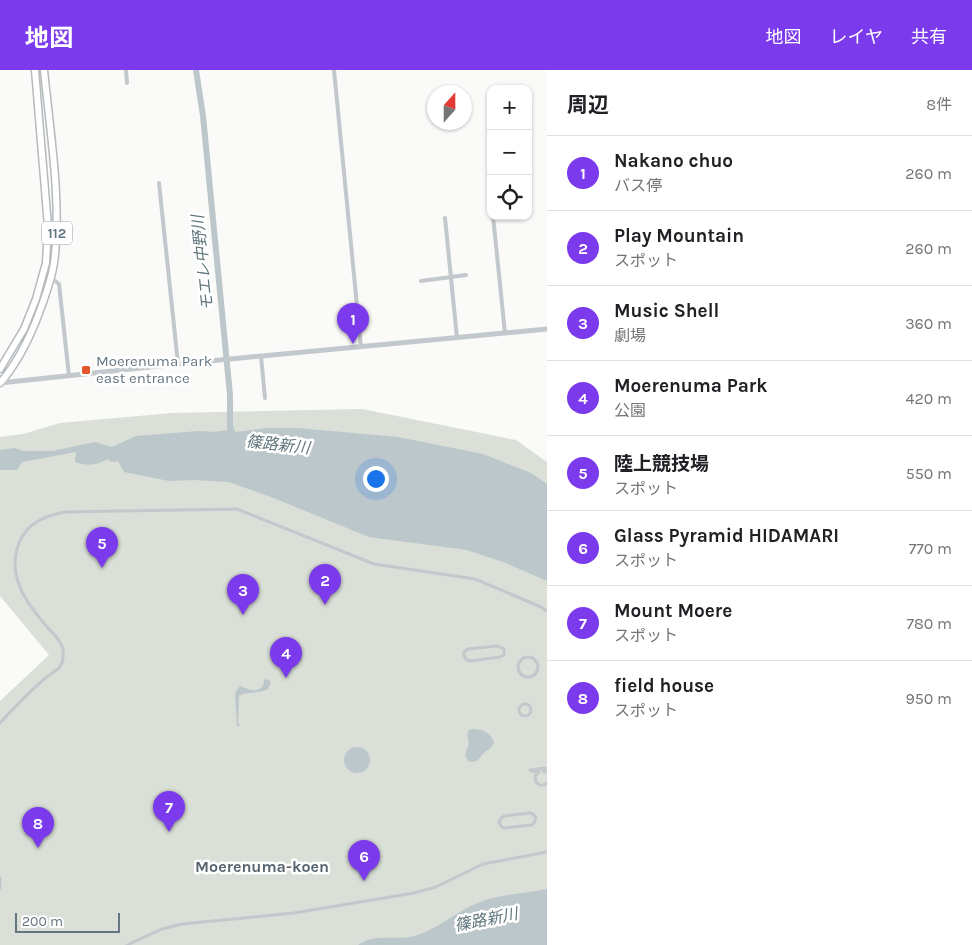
<!DOCTYPE html>
<html lang="ja">
<meta charset="utf-8">
<style>
:root{--surface:#fff;--page:#f2f2f2;--text:#202124;--muted:#757577;--line:#e0e0e0;--accent:#7c3aed}
body{margin:0;font-family:Karla,"Noto Sans JP",sans-serif;background:var(--page);color:var(--text)}
.controls{position:absolute;right:15px;top:15px;display:grid;overflow:hidden;border-radius:10px;box-shadow:0 1px 4px #0004}
.controls button{width:45px;height:45px;display:grid;place-items:center;padding:0;border:0;border-bottom:1px solid var(--line);background:var(--surface);color:var(--text);font:25px sans-serif}
.compass{position:absolute;left:427px;top:15px;width:45px;height:45px;border-radius:50%;background:var(--surface);box-shadow:0 1px 4px #0004;rotate:21deg}
.scale{position:absolute;left:15px;bottom:12px;width:105px;box-sizing:border-box;padding-left:5px;border:2px solid #657683;border-top:0;font-size:14px;line-height:18px;white-space:nowrap;color:#657683;-webkit-text-stroke:4px #fff;paint-order:stroke}
.you{position:absolute;left:375px;top:408px;width:18px;height:18px;margin:-12px;border:4px solid #fff;border-radius:50%;background:#1a73e8;box-shadow:0 0 0 8px #1a73e833}
.badge{display:grid;place-items:center;width:32px;height:32px;border-radius:50%;background:var(--accent);color:#fff;font-size:16px;font-weight:700}
.pin{position:absolute;translate:-50% -41px;filter:drop-shadow(0 1px 2px #0008)}
.pin::after{content:'';position:absolute;top:26px;width:18px;height:15px;background:inherit;clip-path:polygon(0 0,100% 0,50% 100%)}
.list{margin:0;padding:0;list-style:none}
h2{display:flex;justify-content:space-between;align-items:center;height:65px;margin:0;padding:0 20px;font-size:21px}
h2 small{font-size:16px;font-weight:400;color:var(--muted)}
.list li{display:grid;grid-template-columns:32px 1fr auto;gap:15px;align-items:center;box-sizing:border-box;height:75px;padding:0 20px;border-top:1px solid var(--line)}
.list b{display:block;font-size:19px;white-space:nowrap}
.list p{margin:0;font-size:16px;white-space:nowrap;color:var(--muted)}
.list em{font-size:16px;font-style:normal;color:var(--muted)}
.icon{flex:none;width:28px;height:28px;fill:none;stroke:currentColor;stroke-width:2;stroke-linecap:round;stroke-linejoin:round}
.map{position:relative;flex:none;width:547px;height:875px;overflow:hidden}
header{display:flex;align-items:center;gap:30px;box-sizing:border-box;height:70px;padding:0 25px;background:var(--accent);color:#fff}
header strong{font-size:24px}
nav{display:flex;gap:28px;margin-inline-start:auto;font-size:18px}
main{display:flex}
aside{flex:1;background:var(--surface)}
.map>svg:first-child{display:block}
</style>
<header>
<strong>地図</strong>
<nav><a>地図</a><a>レイヤ</a><a>共有</a></nav>
</header>
<main>
<div class="map">
<svg width="547" height="875" viewBox="0 0 547 875">
<rect width="100%" height="100%" fill="#fafaf8"/>
<path fill="#dadfd7" d="M362 339 516 370 547 392V875H0V631L49 585 0 526V367L23 364 60 353 172 343Z"/>
<path fill="#bbc7cb" d="M227 355H233L235 362 268 358H297L398 367 483 384 531 403 547 414V511L506 493 467 480 369 467 271 427 229 412 193 410 169 411 124 402 118 391 112 392 107 389C96 396 87 396 75 392L76 382 22 392 17 400H0V380L15 378 23 381H53L95 372 112 377 136 366 199 361 215 362 227 360Z
M267 609 271 612 268 619C259 624 245 621 239 626L238 652 240 656H237L235 623 240 616C248 619 256 624 263 616L264 610Z
M473 659C482 659 492 663 494 673 491 678 489 679 485 682 479 688 478 694 468 691L465 685 469 673 467 664 469 660Z
M344 690a13 13 0 1 1 26 0a13 13 0 1 1-26 0Z
M547 819V875H358C375 862 399 872 418 865 441 857 462 837 486 830 506 824 527 823 547 819Z"/>
<g fill="none" stroke-linecap="round" stroke-linejoin="round">
<path stroke="#bbc7cb" stroke-width="6" d="M196 0 203 46 230 325V362"/>
<g stroke="#b5babe" stroke-width="9">
<path id="primary" d="M0 299 24 259 36 229 46 193 48 156 35 0
M0 313C16 295 27 273 36 251 43 233 51 212 54 193 62 132 50 62 44 0"/>
</g>
<path stroke="#c3c8cc" stroke-width="3" d="M497 576 504 579V585L500 587 471 591 467 590 464 586V582L468 579Z
M518 597a10 10 0 1 1 20 0a10 10 0 1 1-20 0Z
M519 640a6 6 0 1 1 12 0a6 6 0 1 1-12 0Z
M0 653C13 639 26 625 41 612 46 607 53 603 59 598 61 595 63 591 63 587 65 574 56 567 48 558 27 534 6 506 19 473 27 453 45 446 64 442L237 439 374 494 475 509 541 537 547 541
M547 703 543 701H545V698L530 700 531 701 539 702 535 706C535 714 541 718 547 713
M530 743 533 744 536 748 534 753 532 755 504 758 502 757 499 753 501 748 504 746Z
M0 808V818
M127 875 162 859 182 854 294 843 414 823 436 817 483 794 547 782"/>
<path stroke="#c3c8cc" stroke-width="4" d="M126 0 127 13
M334 0 361 277
M159 113 178 294
M490 113 491 121
M493 146 505 263
M445 148 457 268
M50 207 59 214 69 306
M421 211 466 205
M261 286 265 328"/>
<path stroke="#c3c8cc" stroke-width="5" d="M0 313 178 294 547 259"/>
<use href="#primary" stroke="#fff" stroke-width="6"/>
</g>
<rect fill="#e4572e" stroke="#fff" stroke-width="2" x="81" y="295" width="10" height="10" rx="2.5"/>
<g text-anchor="middle" stroke-width="5" stroke-linejoin="round" paint-order="stroke">
<rect fill="#fff" stroke="#939fa8" stroke-width="1" x="42" y="151.5" width="30" height="23" rx="4"/>
<g font-size="14" font-weight="bold" fill="#657683">
<text x="57" y="168">112</text>
</g>
<g font-size="15" fill="#657683" stroke="#fff" text-anchor="start">
<text x="96" y="296">Moerenuma Park<tspan x="96" dy="17">east entrance</tspan></text>
</g>
<g font-size="16" font-style="italic" fill="#60757c" stroke="#fff">
<text transform="translate(202 193) rotate(-96)" y="6">モエレ中野川</text>
<text transform="translate(278 374) rotate(6)" y="6">篠路新川</text>
<text transform="translate(486 849) rotate(-11)" y="6">篠路新川</text>
</g>
<g font-size="16" font-weight="bold" fill="#57646e" stroke="#fff">
<text x="262" y="802">Moerenuma-koen</text>
</g>
</g>
</svg>
<div class="controls">
<button>+</button>
<button>−</button>
<button><svg class="icon" aria-label="locate" viewBox="0 0 24 24"><circle cx="12" cy="12" r="6"/><path d="M12 2v4M12 18v4M2 12h4M18 12h4"/></svg></button>
</div>
<svg class="compass" viewBox="-18 -18 36 36"><path d="M0-13l5 13h-10z" fill="#e53935"/><path d="M0 13l5-13h-10z" fill="#757577"/></svg>
<div class="scale">200 m</div>
<div class="you"></div>
<div class="pin badge" style="left:353px;top:274px">1</div>
<div class="pin badge" style="left:325px;top:535px">2</div>
<div class="pin badge" style="left:243px;top:545px">3</div>
<div class="pin badge" style="left:286px;top:608px">4</div>
<div class="pin badge" style="left:102px;top:498px">5</div>
<div class="pin badge" style="left:364px;top:811px">6</div>
<div class="pin badge" style="left:169px;top:762px">7</div>
<div class="pin badge" style="left:38px;top:778px">8</div>
</div>
<aside>
<h2>周辺<small>8件</small></h2>
<ul class="list">
<li><span class="badge">1</span><div><b>Nakano chuo</b><p>バス停</p></div><em>260 m</em></li>
<li><span class="badge">2</span><div><b>Play Mountain</b><p>スポット</p></div><em>260 m</em></li>
<li><span class="badge">3</span><div><b>Music Shell</b><p>劇場</p></div><em>360 m</em></li>
<li><span class="badge">4</span><div><b>Moerenuma Park</b><p>公園</p></div><em>420 m</em></li>
<li><span class="badge">5</span><div><b>陸上競技場</b><p>スポット</p></div><em>550 m</em></li>
<li><span class="badge">6</span><div><b>Glass Pyramid HIDAMARI</b><p>スポット</p></div><em>770 m</em></li>
<li><span class="badge">7</span><div><b>Mount Moere</b><p>スポット</p></div><em>780 m</em></li>
<li><span class="badge">8</span><div><b>field house</b><p>スポット</p></div><em>950 m</em></li>
</ul>
</aside>
</main>
